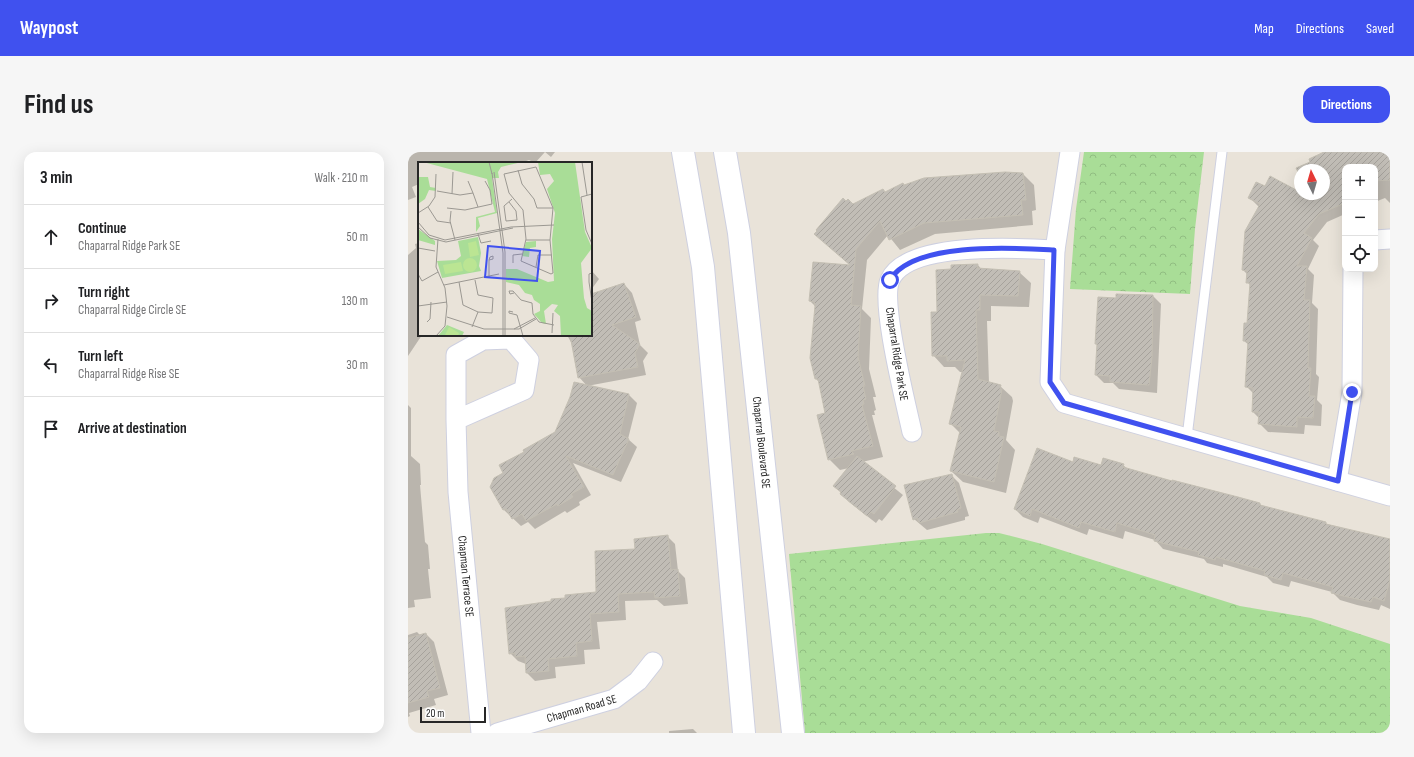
<!DOCTYPE html>
<meta charset="utf-8">
<style>
:root{--surface:#fff;--page:#f6f6f6;--text:#202124;--muted:#757577;--line:#e0e0e0;--accent:#4051ef}
body{margin:0;font-family:"Sofia Sans Condensed",sans-serif;background:var(--page);color:var(--text)}
.controls{position:absolute;right:12px;top:12px;display:grid;overflow:hidden;border-radius:8px;box-shadow:0 4px 16px #0002}
.controls button{width:36px;height:36px;display:grid;place-items:center;padding:0;border:0;border-bottom:1px solid var(--line);background:var(--surface);color:var(--text);font:20px sans-serif}
.compass{position:absolute;left:886px;top:12px;width:36px;height:36px;border-radius:50%;background:var(--surface);box-shadow:0 4px 16px #0002;rotate:355deg}
.scale{position:absolute;left:12px;bottom:10px;width:66px;box-sizing:border-box;padding-left:4px;border:2px solid #272727;border-top:0;font-size:11px;line-height:14px;white-space:nowrap;color:#272727;-webkit-text-stroke:3px #fff;paint-order:stroke}
.stop{position:absolute;width:12px;height:12px;margin:-9px;border:3px solid #4051ef;border-radius:50%;background:#fff}
.stop.end{background:#4051ef;border-color:#fff;box-shadow:0 1px 4px #0008}
.list{margin:0;padding:0;list-style:none}
h2{display:flex;justify-content:space-between;align-items:center;height:52px;margin:0;padding:0 16px;font-size:17px}
h2 small{font-size:13px;font-weight:400;color:var(--muted)}
.list li{display:grid;grid-template-columns:26px 1fr auto;gap:12px;align-items:center;box-sizing:border-box;height:64px;padding:0 16px;border-top:1px solid var(--line)}
.list b{display:block;font-size:15px;white-space:nowrap}
.list p{margin:0;font-size:13px;white-space:nowrap;color:var(--muted)}
.list em{font-size:13px;font-style:normal;color:var(--muted)}
.icon{flex:none;width:22px;height:22px;fill:none;stroke:currentColor;stroke-width:2;stroke-linecap:round;stroke-linejoin:round}
.map{position:relative;flex:none;width:982px;height:581px;overflow:hidden;border-radius:12px}
header{display:flex;align-items:center;gap:24px;box-sizing:border-box;height:56px;padding:0 20px;background:var(--accent);color:#fff}
header strong{font-size:19px}
nav{display:flex;gap:22px;margin-inline-start:auto;font-size:14px}
.intro{display:flex;align-items:center;justify-content:space-between;box-sizing:border-box;height:96px;padding:0 24px}
h1{margin:0;font-size:28px}
.button{padding:10px 18px;border-radius:12px;background:var(--accent);color:#fff;font-size:14px;font-weight:700}
main{display:flex;gap:24px;padding:0 24px}
aside{flex:1;background:var(--surface);border-radius:12px;box-shadow:0 4px 16px #0002}
.map>svg:first-child{display:block}
</style>
<header>
<strong>Waypost</strong>
<nav><a>Map</a><a>Directions</a><a>Saved</a></nav>
</header>
<div class="intro"><h1>Find us</h1><a class="button">Directions</a></div>
<main>
<aside>
<h2>3 min<small>Walk · 210 m</small></h2>
<ul class="list">
<li><svg class="icon" aria-label="ahead" viewBox="0 0 24 24"><path d="M12 20V5M6 11l6-6 6 6"/></svg><div><b>Continue</b><p>Chaparral Ridge Park SE</p></div><em>50 m</em></li>
<li><svg class="icon" aria-label="right" viewBox="0 0 24 24"><path d="M7 20v-9h11M14 6l5 5-5 5"/></svg><div><b>Turn right</b><p>Chaparral Ridge Circle SE</p></div><em>130 m</em></li>
<li><svg class="icon" aria-label="left" viewBox="0 0 24 24"><path d="M17 20v-9H6M10 6l-5 5 5 5"/></svg><div><b>Turn left</b><p>Chaparral Ridge Rise SE</p></div><em>30 m</em></li>
<li><svg class="icon" aria-label="arrive" viewBox="0 0 24 24"><path d="M6 21V4h12l-3 4 3 4H6"/></svg><div><b>Arrive at destination</b></div></li>
</ul>
</aside>
<div class="map">
<svg width="982" height="581" viewBox="0 0 982 581">
<defs>
<pattern id="park-crowns" width="20" height="18" patternUnits="userSpaceOnUse"><rect width="20" height="18" fill="#a9dd97"/><path d="M2 6a3 3 0 1 1 6 0M12 15a3 3 0 1 1 6 0" fill="none" stroke="#91be82"/></pattern>
<pattern id="building-hatch" width="6" height="6" patternUnits="userSpaceOnUse"><rect width="6" height="6" fill="#c1bdb6"/><path d="M-1 1l2-2M0 6l6-6M5 7l2-2" fill="none" stroke="#a6a29c"/></pattern>
</defs>
<rect width="100%" height="100%" fill="#e9e3d9"/>
<path fill="url(#park-crowns)" d="M676 0H796L787 77 782 142 662 137 668 57Z
M578 381H591L634 392 832 454 903 466 982 492V581H397L381 402Z"/>
<path fill="#0003" d="M0 0H137L127 11 121 8 113 11H11V32L4 35 8 45 0 48Z
M137 0H147L143 5Z
M927 0H982V51L977 46 967 50V15H937V62L919 70 905 88 911 94 900 117 906 123 904 151 910 157 908 222 911 225 909 248 914 253 913 274 897 273 896 282 860 280 852 272V267L845 260 846 242 838 234 841 193 836 189 840 173 842 133 839 130 840 123 835 118 851 55 841 45 857 36 892 41 903 47 901 42H916V18H892V22L890 16Z
M615 22 626 33 628 58 624 59 625 73 527 82 492 98 480 83 459 108 454 157 463 166 461 217 468 245H465L468 258 466 259 467 263H464L475 305 454 310 495 343 474 369 471 367 468 371 441 350 427 334 441 316 432 318 421 307 418 262 411 230 408 227 407 154 402 149 443 114 408 82 445 53 497 34Z
M11 91V183H14L0 204V103L8 96 7 92Z
M570 113 574 118 611 120 623 131 621 155 583 154V169H579L581 231 592 234 604 245 605 249 598 288 607 298 598 341 555 330 543 319 552 281 542 271 555 220H552L547 215H536L525 203 530 161 544 118V114Z
M183 118 191 127 183 138Z
M216 132 224 141 233 168 227 170 232 193 240 201 235 209 238 223 179 234 171 225 164 192 159 183H183V143Z
M745 144 753 152 749 241 711 237 705 231H696L688 223 690 194 688 192Z
M167 231 221 243 229 251 220 287 229 295 213 330 165 311 183 343 171 350 172 353 159 361 157 359 127 377 120 370 113 374 96 358 117 301 147 281 163 245Z
M0 253 3 256V304L12 312 13 333H12L17 390 20 393 22 417H20L23 446 6 448 7 455 0 456Z
M666 311 694 314 715 313 721 318 852 352 854 354 918 371 920 373 982 389V457L973 453 971 458 949 453 932 448 924 440 883 429 881 435 865 431 859 425 815 412V415L799 411 796 407 755 397 747 388 717 379 715 387 681 377 679 383 632 365 630 371 615 365 607 357Z
M543 323 551 331 561 364 557 365V368L519 378 506 367Z
M259 384 267 392 270 419 277 426 280 452 256 454 249 448 217 449 218 468 189 470 192 497 176 498 177 512 147 515 148 526 127 529 119 521 118 512 110 509 102 501 144 450 189 441 228 397Z
M9 480 12 483 18 482 26 490 40 543 26 547 28 553 1 561 2 564 0 565V483Z
M285 577 289 581H261V579Z"/>
<path fill="url(#building-hatch)" stroke="#c4bfb3" d="M916 0H982V28L967 29V15H937V51L911 62 896 81 904 86 889 114H899L896 148H902L900 216H903L901 244H907L905 266 889 265V275L850 272 851 260H844L845 236 837 235 840 189H835L836 171H839L842 131H838L839 119 834 118 837 79 852 52 840 46 848 30 857 34 862 24 892 40V42L901 45 900 42H916V18H892V24L888 16 902 10 901 7Z
M597 20 615 21 618 48H613L615 63 516 71 481 88 472 69 448 97 443 153 453 154 450 205 457 234H455L458 247 455 248 456 252 454 253 465 294 443 299 446 302 420 308 409 263 417 261 410 227H407L402 206 407 154 406 150 401 149 405 110 442 113 406 82 409 79 408 78 435 46 438 49 440 47 445 52 475 37 477 40 495 31 496 33 516 26Z
M570 112 569 116 612 119 610 144 572 143V158H568L570 227 593 233 592 237H594L586 279 591 280V284L596 285 586 330 542 319 553 275 541 272 557 208 539 209V204H524L523 160H529L528 118 543 117V113Z
M216 131 228 165 204 173 232 192 227 201 230 215 170 226 162 183H183V142Z
M708 142 745 143 744 205 741 233 702 230V224L687 223 689 192H687L690 145 708 146Z
M166 230 221 242 212 282 221 287 211 309 205 323 158 304 176 335 163 342 165 345 150 354 149 352 118 369 114 362 104 367 98 357 95 358 82 335 86 326 95 321 91 313 116 300 115 298 147 280 162 245Z
M629 296 665 310 666 305 693 313 695 306 716 312 715 315 764 329V328L830 345 852 351V353L918 370V372L982 387V428L976 449 965 445 963 450 940 445 923 441 925 435 875 421 873 428 856 423 857 419 808 405 807 408 790 403 791 400 746 389 747 383 709 371 707 380 673 370 671 376 624 357 622 364 606 357Z
M449 304 488 334 466 362 463 360 459 364 432 342 433 340 425 334Z
M544 322 553 356 549 358 550 360 511 371 509 366 505 368 496 333Z
M260 383 263 418 270 417 272 444 247 446 246 440 210 442 211 460 182 462 184 489 168 491 169 504 140 507 141 519 118 521 117 504 107 505V501L101 502 97 456 143 449V447L157 446V443L188 440 187 399 227 397 226 387Z
M18 481 32 536 19 539 21 545 0 551V486Z"/>
<g fill="none" stroke-linecap="round" stroke-linejoin="round">
<g stroke="#ced0e0" stroke-width="11">
<path id="lane" d="M779 285 814 0"/>
</g>
<g stroke="#ced0e0" stroke-width="21">
<g id="street">
<path d="M662 0 647 98 642 230 656 251 982 344"/>
<path d="M967 88 982 87"/>
<path id="s1" d="M48 268 116 238 121 208 103 187 75 188 48 203V268L50 340 73 581"/>
<path d="M504 280C498 252 472 150 482 128 499 89 612 96 647 98"/>
<path d="M929 329 944 240 945 117"/>
<path id="s2" d="M89 581 206 547 230 529 245 510"/>
</g>
</g>
<g stroke="#ced0e0" stroke-width="24">
<g id="secondary">
<path d="M275 0 295 115 336 581"/>
<path id="s3" d="M317 0 331 81 385 581"/>
</g>
</g>
<use href="#lane" stroke="#fff" stroke-width="9"/>
<use href="#street" stroke="#fff" stroke-width="19"/>
<use href="#secondary" stroke="#fff" stroke-width="22"/>
</g>
<g fill="none" stroke-linecap="round" stroke-linejoin="round">
<path stroke="#4051ef" stroke-width="5" d="M482 128C505 89 607 96 646 98L642 230 656 251 930 329 944 240"/>
</g>
<g text-anchor="middle" stroke-width="3" stroke-linejoin="round" paint-order="stroke">
<g font-size="12" fill="#272727" stroke="#fff">
<text transform="translate(489 202) rotate(81)" y="4">Chaparral Ridge Park SE</text>
<text dy="4" stroke="none"><textPath href="#s3" startOffset="293">Chaparral Boulevard SE</textPath></text>
<text dy="4" stroke="none"><textPath href="#s1" startOffset="413">Chapman Terrace SE</textPath></text>
<text dy="4" stroke="none"><textPath href="#s2" startOffset="88">Chapman Road SE</textPath></text>
</g>
</g>
<g transform="translate(10 10)">
<rect width="174" height="174" fill="#e9e3d9"/>
<path d="M5 0H104L83 5 80 10 81 16H74L79 51 60 56 62 64 58 70V55L77 50 69 17Z" fill="#a9dd97"/>
<path d="M120 0H157L167 70 174 86 163 101 166 136 169 146 174 149V174H143L142 154 136 149 140 143 134 142 126 149 128 162 124 161 116 152 122 149V142L116 138 114 133 107 131 101 123 88 120V107H99L130 120 136 119 134 77 137 51 129 27 136 19 132 12 122 13ZM0 15H10L12 25 18 26V29L11 28 7 37 0 42ZM0 67 17 79V83L0 78ZM60 75 63 91 61 104 63 109 24 116 19 99 38 98 43 94 40 79ZM118 79V85L112 86 111 95 104 94 108 80ZM29 163 46 170 44 174H20Z" fill="#a9dd97"/>
<path d="M58 79 61 93 52 95 50 81ZM45 103a7 7 0 1 1 14 0a7 7 0 1 1-14 0ZM43 100 45 109 27 112 25 103ZM31 165 41 171 40 174 27 173Z" fill="#bbe593"/>
<path fill="none" stroke="#9b9892" stroke-width="1" d="M71 0 74 12M164 0 169 33M118 5 135 46 132 78 135 111 133 112 103 99 108 77 105 48 91 31 86 12ZM100 8 104 22 116 37 119 46H135M76 10 87 90V174M74 11 85 91V174M50 19 55 31M19 29 42 33 55 31 60 45M34 32 35 10M174 32 163 35 168 68 174 82M91 40 98 49 99 58 88 59 86 44 94 37M10 45 19 59 33 61M29 46 47 48 74 42 72 28 67 19M33 49 32 59 37 78M0 51 11 44 17 35 18 12M0 60 11 73 27 78 93 65 136 63M0 65 12 76 28 80 95 66M60 72 63 81 73 79M108 78H132M0 86 17 89M95 101V93L104 92M118 105 120 93H134M174 111 171 112V120L174 140M0 112 4 119 20 110M71 115V98L72 95 75 94V97L71 98M41 120 45 143 60 150 74 151 75 136 60 133 57 118M26 123 81 112M96 131 92 132 91 129H95L103 138 114 141 115 152 121 160 136 163M0 144 29 140M95 150 91 149V151L99 153 105 174M29 155 66 167H101L118 157M9 160 12 157 13 140M54 165 60 150M96 167 117 156M134 171 135 151M18 174 27 164 29 144 27 126 18 105 20 77"/>
<path fill="#4051ef" fill-opacity="0.15" stroke="#4051ef" stroke-width="2" d="M70 84 122 89 119 119 67 115Z"/>
<rect width="174" height="174" fill="none" stroke="#272727" stroke-width="2"/>
</g>
</svg>
<div class="controls">
<button>+</button>
<button>−</button>
<button><svg class="icon" aria-label="locate" viewBox="0 0 24 24"><circle cx="12" cy="12" r="6"/><path d="M12 2v4M12 18v4M2 12h4M18 12h4"/></svg></button>
</div>
<svg class="compass" viewBox="-18 -18 36 36"><path d="M0-13l5 13h-10z" fill="#e53935"/><path d="M0 13l5-13h-10z" fill="#757577"/></svg>
<div class="scale">20 m</div>
<div class="stop" style="left:482px;top:128px"></div>
<div class="stop end" style="left:944px;top:240px"></div>
</div>
</main>
